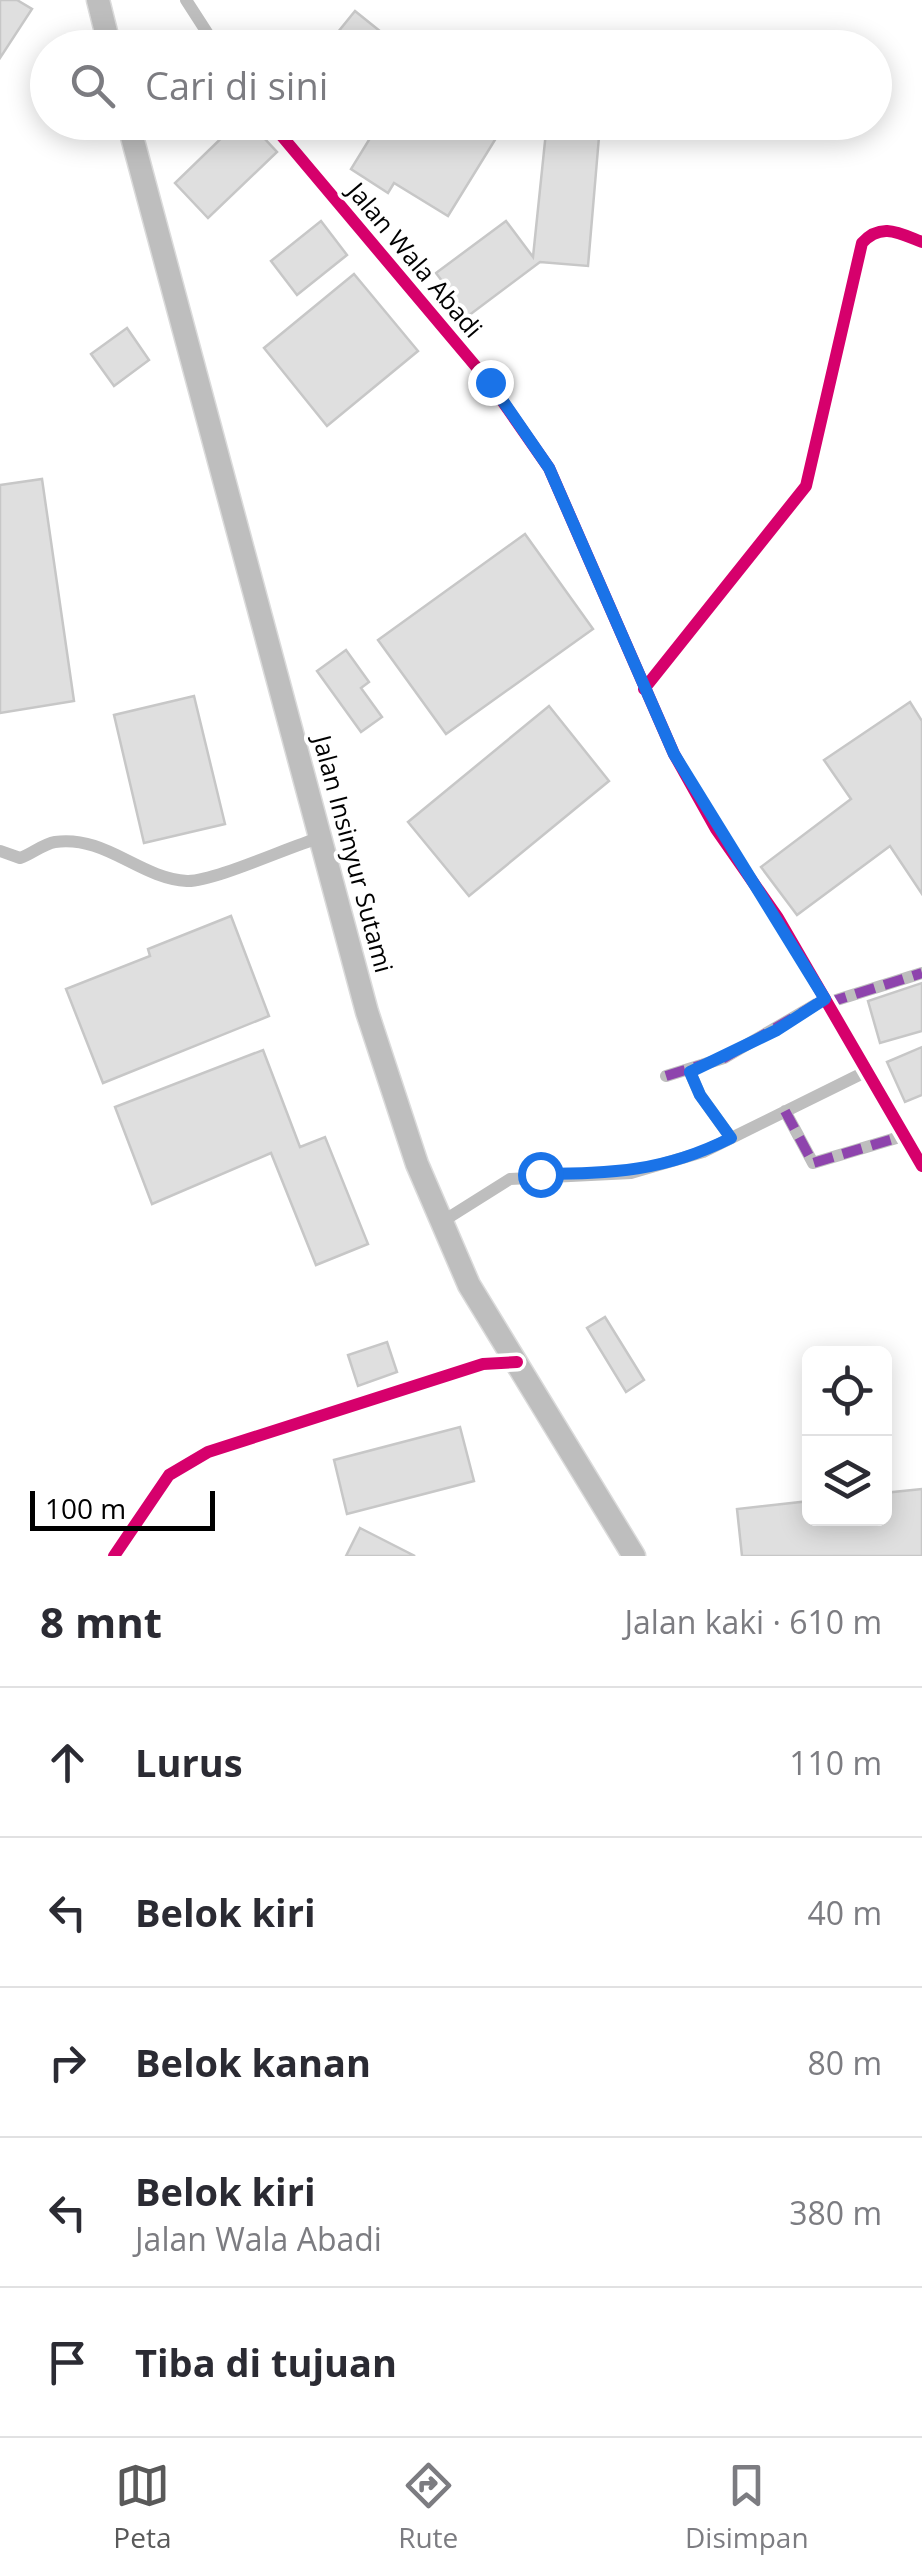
<!DOCTYPE html>
<html lang="id">
<meta charset="utf-8">
<style>
:root{--surface:#fff;--page:#f7f7f7;--text:#2b2b33;--muted:#7c7c81;--line:#e1e1e2;--accent:#595959}
body{margin:0;font-family:"Open Sans",sans-serif;background:var(--page);color:var(--text)}
.controls{position:absolute;right:30px;bottom:30px;display:grid;overflow:hidden;border-radius:15px;box-shadow:0 5px 25px #0003}
.controls button{width:90px;height:90px;display:grid;place-items:center;padding:0;border:0;border-bottom:2px solid var(--line);background:var(--surface);color:var(--text);font:50px sans-serif}
.scale{position:absolute;left:30px;bottom:25px;width:185px;box-sizing:border-box;padding-left:10px;border:5px solid #000;border-top:0;font-size:28px;line-height:35px;white-space:nowrap;color:#000;-webkit-text-stroke:8px #fff;paint-order:stroke}
.stop{position:absolute;width:30px;height:30px;margin:-22px;border:8px solid #1a73e8;border-radius:50%;background:#fff}
.stop.end{background:#1a73e8;border-color:#fff;box-shadow:0 2px 10px #0008}
.list{margin:0;padding:0;list-style:none}
h2{display:flex;justify-content:space-between;align-items:center;height:130px;margin:0;padding:0 40px;font-size:42px}
h2 small{font-size:32px;font-weight:400;color:var(--muted)}
.list li{display:grid;grid-template-columns:65px 1fr auto;gap:30px;align-items:center;box-sizing:border-box;height:150px;padding:0 40px;border-top:2px solid var(--line)}
.list b{display:block;font-size:38px;white-space:nowrap}
.list p{margin:0;font-size:32px;white-space:nowrap;color:var(--muted)}
.list em{font-size:32px;font-style:normal;color:var(--muted)}
.icon{flex:none;width:55px;height:55px;fill:none;stroke:currentColor;stroke-width:2;stroke-linecap:round;stroke-linejoin:round}
.map{position:relative;flex:none;width:922px;height:1556px;overflow:hidden}
.search{position:absolute;background:var(--surface);box-shadow:0 5px 25px #0003;left:30px;right:30px;top:30px;height:110px;display:flex;align-items:center;gap:25px;box-sizing:border-box;padding:0 35px;border-radius:55px;color:var(--muted);font-size:38px}
.sheet{height:880px;background:var(--surface)}
nav{display:flex;justify-content:space-around;align-items:center;box-sizing:border-box;height:140px;border-top:2px solid var(--line);background:var(--surface);font-size:28px;color:var(--muted)}
nav a{display:grid;justify-items:center;gap:5px}
nav .on{color:var(--accent)}
.map>svg:first-child{display:block}
</style>
<div class="map">
<svg width="922" height="1556" viewBox="0 0 922 1556">
<rect width="100%" height="100%" fill="#fff"/>
<path fill="#dfdfdf" stroke="#c7c7c7" stroke-width="2.5" d="M0 0H17L32 9 0 58Z
M355 11 386 36 377 48H325Z
M238 122H249L277 152 208 218 175 183Z
M380 122H506L448 216 394 183 388 193 351 169Z
M547 122 600 125 588 266 540 262 468 316 436 273 506 221 533 257Z
M321 221 347 255 297 295 271 261Z
M354 274 418 351 327 426 264 348Z
M127 328 149 360 114 386 91 354Z
M42 479 74 701 0 713V485Z
M525 534 593 629 446 734 378 640Z
M346 650 369 682 361 688 382 717 361 732 317 671Z
M194 696 225 824 144 843 114 715Z
M910 702 922 721V894L890 846 797 915 761 867 851 799 824 760Z
M549 706 609 781 469 896 408 822Z
M231 916 269 1016 103 1083 66 989 150 956 148 949Z
M922 983V1031L880 1043 868 1001Z
M922 1047V1095L905 1102 887 1062Z
M263 1050 300 1147 325 1137 368 1244 316 1265 271 1153 152 1204 115 1107Z
M605 1317 644 1380 626 1392 587 1328Z
M387 1342 397 1372 358 1386 348 1355Z
M460 1427 474 1481 347 1514 334 1460Z
M922 1489V1556H742L737 1509 810 1501V1518H884V1493Z
M360 1528 415 1556H346Z"/>
<g fill="none" stroke-linecap="round" stroke-linejoin="round">
<g stroke="#dbdbdb" stroke-width="25">
<path id="highway" d="M98 0 110 48
M128 122 367 1012 417 1164 469 1285 634 1556"/>
</g>
<path stroke="#bebebe" stroke-width="12" d="M186 0 217 48
M270 122 489 382 549 468 674 754 716 829 778 918 922 1166
M181 123 182 122
M644 689 806 486 862 243C881 222 899 233 922 242
M0 851 20 858C32 854 43 844 55 842 106 835 139 878 187 881 213 882 288 847 319 838
M827 1003 922 973
M690 1072 700 1095 731 1138
M666 1076 724 1058 825 999
M785 1111 813 1163 903 1136
M440 1223 510 1179 631 1173 703 1152 865 1072
M114 1556 169 1475 208 1452 483 1364 517 1362"/>
<use href="#highway" stroke="#bebebe" stroke-width="22"/>
<path stroke="#8e44ad" stroke-width="10" stroke-dasharray="20 10" stroke-linecap="butt" d="M827 1003 922 973
M690 1072 700 1095 731 1138
M666 1076 724 1058 825 999
M785 1111 813 1163 903 1136"/>
<g stroke="#fff" stroke-width="19">
<path id="cycleway" d="M270 122 489 382 549 468 674 754 716 829 778 918 922 1166
M644 689 806 486 862 243C881 222 899 233 922 242
M114 1556 169 1475 208 1452 483 1364 517 1362"/>
</g>
<use href="#cycleway" stroke="#d6006c" stroke-width="12"/>
</g>
<g fill="none" stroke-linecap="round" stroke-linejoin="round">
<path stroke="#1a73e8" stroke-width="12" d="M490 382 549 468 674 754 825 999 777 1030 690 1072 700 1095 731 1138C663 1172 614 1173 540 1174"/>
</g>
<g text-anchor="middle" stroke-width="8" stroke-linejoin="round" paint-order="stroke">
<g font-size="25" fill="#000" stroke="#fff">
<text transform="translate(415 260) rotate(50)" y="9">Jalan Wala Abadi</text>
<text transform="translate(353 854) rotate(75)" y="9">Jalan Insinyur Sutami</text>
</g>
</g>
</svg>
<div class="controls">
<button><svg class="icon" aria-label="locate" viewBox="0 0 24 24"><circle cx="12" cy="12" r="6"/><path d="M12 2v4M12 18v4M2 12h4M18 12h4"/></svg></button>
<button><svg class="icon" aria-label="layers" viewBox="0 0 24 24"><path d="M12 4l9 5-9 5-9-5zM3 14l9 5 9-5"/></svg></button>
</div>
<div class="scale">100 m</div>
<div class="stop" style="left:540px;top:1174px"></div>
<div class="stop end" style="left:490px;top:382px"></div>
<div class="search"><svg class="icon" aria-label="search" viewBox="0 0 24 24"><circle cx="10" cy="10" r="6"/><path d="M15 15l6 6"/></svg>Cari di sini</div>
</div>
<section class="sheet">
<h2>8 mnt<small>Jalan kaki · 610 m</small></h2>
<ul class="list">
<li><svg class="icon" aria-label="ahead" viewBox="0 0 24 24"><path d="M12 20V5M6 11l6-6 6 6"/></svg><div><b>Lurus</b></div><em>110 m</em></li>
<li><svg class="icon" aria-label="left" viewBox="0 0 24 24"><path d="M17 20v-9H6M10 6l-5 5 5 5"/></svg><div><b>Belok kiri</b></div><em>40 m</em></li>
<li><svg class="icon" aria-label="right" viewBox="0 0 24 24"><path d="M7 20v-9h11M14 6l5 5-5 5"/></svg><div><b>Belok kanan</b></div><em>80 m</em></li>
<li><svg class="icon" aria-label="left" viewBox="0 0 24 24"><path d="M17 20v-9H6M10 6l-5 5 5 5"/></svg><div><b>Belok kiri</b><p>Jalan Wala Abadi</p></div><em>380 m</em></li>
<li><svg class="icon" aria-label="arrive" viewBox="0 0 24 24"><path d="M6 21V4h12l-3 4 3 4H6"/></svg><div><b>Tiba di tujuan</b></div></li>
</ul>
</section>
<nav>
<a class="on"><svg class="icon" aria-label="map" viewBox="0 0 24 24"><path d="M3 6l6-2 6 2 6-2v14l-6 2-6-2-6 2zM9 4v14M15 6v14"/></svg>Peta</a>
<a><svg class="icon" aria-label="directions" viewBox="0 0 24 24"><path d="M12 3l9 9-9 9-9-9zM9 14v-3h6M13 9l2 2-2 2"/></svg>Rute</a>
<a><svg class="icon" aria-label="saved" viewBox="0 0 24 24"><path d="M7 4h10v16l-5-4-5 4z"/></svg>Disimpan</a>
</nav>
